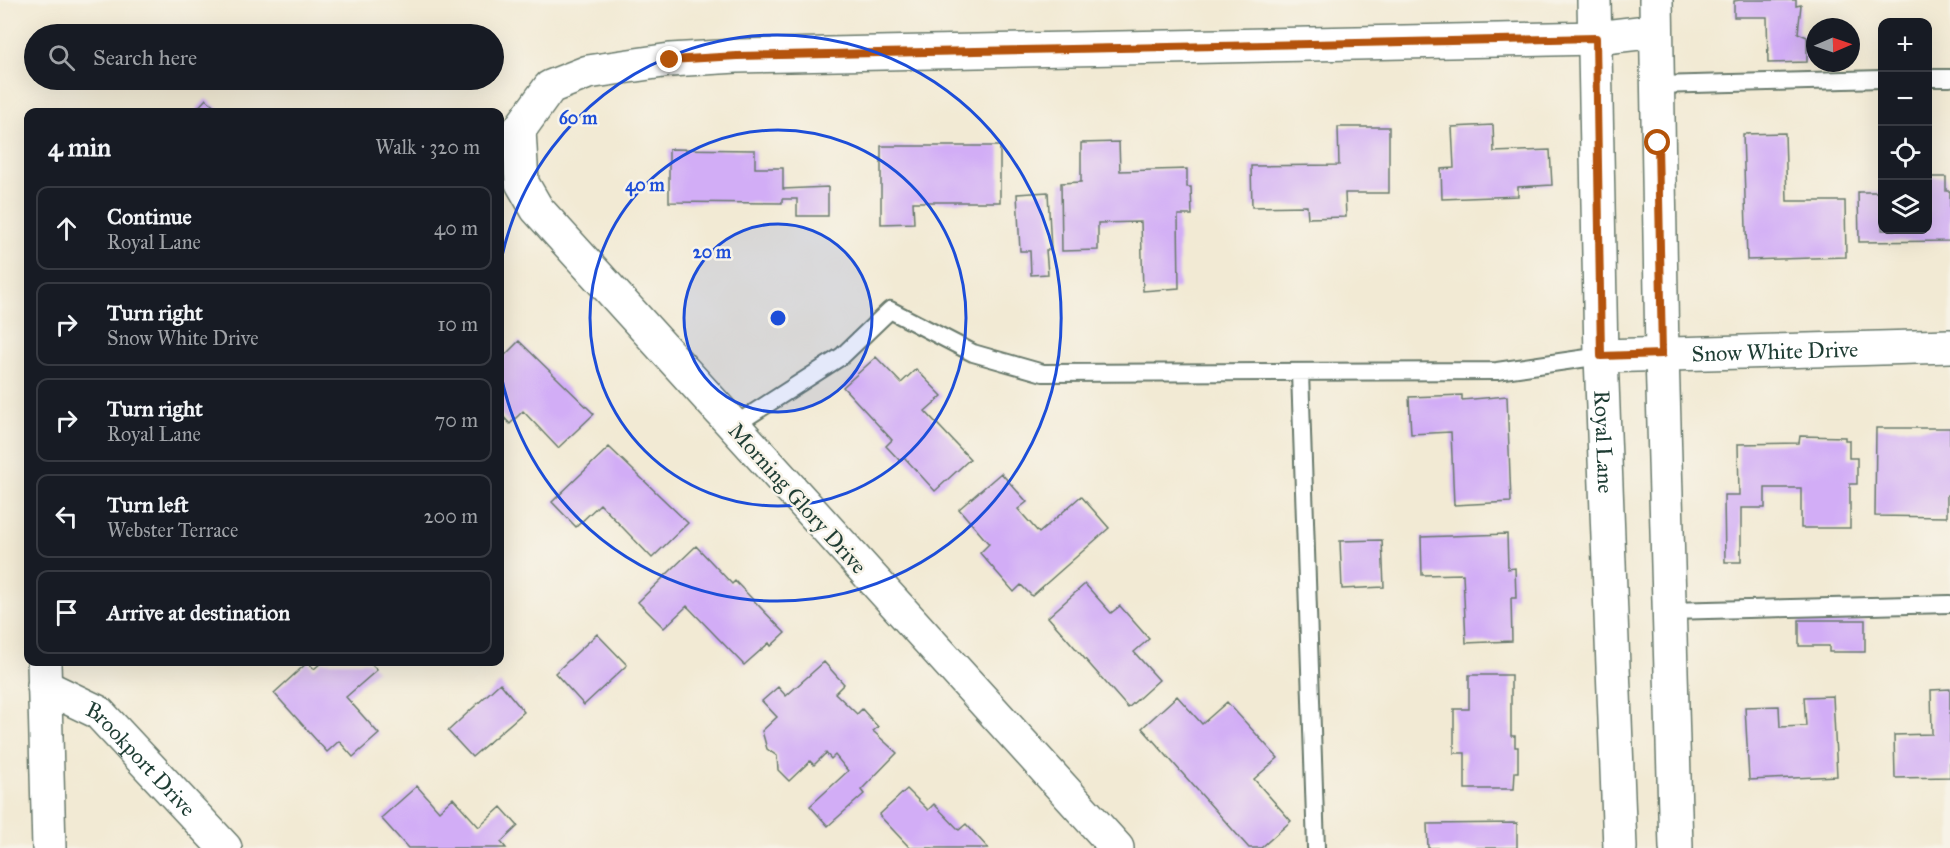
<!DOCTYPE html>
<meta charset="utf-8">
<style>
:root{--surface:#171b24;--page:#20242c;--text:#f1f3f6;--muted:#9ea1a6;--line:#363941}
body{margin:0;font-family:"IM FELL Great Primer",serif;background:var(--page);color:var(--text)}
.controls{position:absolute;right:18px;top:18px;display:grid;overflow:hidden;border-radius:12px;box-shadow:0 6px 24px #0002}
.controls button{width:54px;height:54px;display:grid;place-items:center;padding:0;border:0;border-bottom:2px solid var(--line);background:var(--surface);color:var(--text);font:30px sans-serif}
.compass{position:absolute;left:1806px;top:18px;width:54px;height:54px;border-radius:50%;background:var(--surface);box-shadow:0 6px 24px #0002;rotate:88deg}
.stop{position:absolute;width:18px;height:18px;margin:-14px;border:4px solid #b45309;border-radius:50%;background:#fff}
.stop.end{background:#b45309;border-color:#fff;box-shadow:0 2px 6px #0008}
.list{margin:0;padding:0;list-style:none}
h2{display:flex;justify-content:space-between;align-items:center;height:78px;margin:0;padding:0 24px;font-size:26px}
h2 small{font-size:20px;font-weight:400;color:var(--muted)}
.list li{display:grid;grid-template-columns:39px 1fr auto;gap:18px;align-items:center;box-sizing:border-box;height:84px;margin:0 12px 12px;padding:0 12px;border:2px solid var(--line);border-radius:12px}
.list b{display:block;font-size:22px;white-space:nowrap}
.list p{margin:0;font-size:20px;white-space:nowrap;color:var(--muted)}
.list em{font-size:20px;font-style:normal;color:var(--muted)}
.icon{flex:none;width:33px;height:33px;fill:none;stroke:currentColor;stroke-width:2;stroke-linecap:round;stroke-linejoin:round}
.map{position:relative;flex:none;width:1950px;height:848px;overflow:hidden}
.search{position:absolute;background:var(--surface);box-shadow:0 6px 24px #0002;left:24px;top:24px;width:480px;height:66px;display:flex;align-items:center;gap:15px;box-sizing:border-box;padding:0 21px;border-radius:33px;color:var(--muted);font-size:22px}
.panel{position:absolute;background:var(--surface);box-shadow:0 6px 24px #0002;left:24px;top:108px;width:480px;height:558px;border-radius:12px}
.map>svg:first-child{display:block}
</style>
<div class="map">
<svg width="1950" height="848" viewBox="0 0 1950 848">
<rect width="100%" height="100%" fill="#f7f3e8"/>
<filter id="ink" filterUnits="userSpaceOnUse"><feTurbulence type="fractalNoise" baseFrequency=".0167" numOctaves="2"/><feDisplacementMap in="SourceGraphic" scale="12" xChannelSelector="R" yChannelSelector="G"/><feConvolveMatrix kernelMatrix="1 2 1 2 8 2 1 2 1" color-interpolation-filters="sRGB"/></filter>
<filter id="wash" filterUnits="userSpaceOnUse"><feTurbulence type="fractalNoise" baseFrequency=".008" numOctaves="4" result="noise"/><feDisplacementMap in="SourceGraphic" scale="24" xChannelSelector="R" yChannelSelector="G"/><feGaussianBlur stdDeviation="1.35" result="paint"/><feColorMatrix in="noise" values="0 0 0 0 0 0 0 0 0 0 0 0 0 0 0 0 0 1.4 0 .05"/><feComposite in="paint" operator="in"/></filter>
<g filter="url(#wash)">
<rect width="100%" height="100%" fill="#f2ead4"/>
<g id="blocks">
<path fill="#d2adf6" d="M1740 0H1796V6L1801 5 1798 33 1807 37V62L1768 63 1767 17H1734V1Z
M206 99 222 112H194Z
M1493 125 1494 152 1550 150 1552 185 1518 187V196L1442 199 1441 169 1454 168 1452 127Z
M1338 127H1389V193H1345L1346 217 1308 218 1307 206 1252 207 1251 166 1339 165Z
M1785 133 1787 201H1845L1846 257 1747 260 1743 134Z
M1119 142 1120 171 1187 169V187H1191L1192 215H1178L1179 288 1143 291 1141 222 1098 223V250L1062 251 1061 183 1081 182V143Z
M881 146H1000V202H913L914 223 881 224Z
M669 149 755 150V168H783V189L828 187V216H797V199H782V203L669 202Z
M1928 177H1946V191H1950V241L1859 242 1858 192H1882V230H1928Z
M1048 192 1051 250H1046L1048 274 1031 275 1030 251H1020L1017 194Z
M519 341 594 414 558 448 523 411 510 424 500 413V360Z
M876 357 901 383 916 369 942 396 925 411 970 459 935 491 904 457 900 461 886 446 892 440 843 387Z
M1462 395V400L1507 396 1511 502 1454 505 1451 432 1411 434 1409 397Z
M1876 428H1950V495H1947V517L1875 516Z
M1800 436 1845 437V440H1849V458H1857V484H1850V528H1801V488H1765V508H1741V562H1725L1724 495H1739L1738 444 1799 443Z
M609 447 688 523 652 558 600 504 576 527 552 502Z
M1001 473 1027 502 1018 509 1039 533 1081 496 1109 528 1032 596 1021 585 1014 592 980 553 989 544 959 509Z
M1507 534 1508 569 1515 568 1516 598H1511L1512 641 1466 643 1463 574 1422 575 1421 537Z
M1382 540 1384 587 1342 589 1340 541Z
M696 546 732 584 735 581 785 633 771 646 769 643 744 665 687 606 664 628 638 602Z
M1085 584 1111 613 1120 606 1149 639 1134 652 1159 680 1128 708 1048 617Z
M1799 620H1865V652H1829V646H1799Z
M597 634 627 665 584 705 555 673Z
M308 662 314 669 322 662H369L377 670 346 697 379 734 353 757 339 741 327 752 274 693Z
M824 662 844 684 835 693 857 714 862 709 878 727 873 731 897 753 861 790 864 794 828 826 810 806 848 771 835 755 831 759 826 753 814 765 810 761 789 781 778 770 777 756 767 749 762 731 777 717 762 701 778 687 786 696Z
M1469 675H1511V736H1515V747H1518V772H1515L1514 789H1465V753H1454V709H1469Z
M500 683 524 712 472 757 448 731Z
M1950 689V777L1895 778 1894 735 1932 734 1931 690Z
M1177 696 1202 724 1227 702 1278 758 1254 779 1291 821 1261 848H1249L1142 728Z
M1833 696 1837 776 1749 780 1745 707 1779 706 1780 727 1806 726 1804 697Z
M417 786 439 811 453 798 479 827 501 807 518 826 501 842 506 848H408L381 818Z
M907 789 928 810 934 804 959 830 966 824 988 848H910L879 815Z
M1517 823V848H1428L1427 824Z"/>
</g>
</g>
<g filter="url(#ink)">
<use href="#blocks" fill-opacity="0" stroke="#697a6c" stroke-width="1.5"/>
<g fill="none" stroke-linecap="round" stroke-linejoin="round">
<g stroke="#697a6c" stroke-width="20">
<path id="service" d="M1928 78H1950
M1657 85 1882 79
M1300 372 1316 848
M733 426 842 356 890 310 973 353 1043 373 1497 371 1601 356
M1669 611 1950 604"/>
</g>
<g stroke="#697a6c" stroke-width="36">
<g id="minor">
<path id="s1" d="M1601 356 1950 346"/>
<path d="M44 662 49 848"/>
<path id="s2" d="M44 686 98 712 225 848"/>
<path d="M1117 848 537 209 522 183 519 130 550 87 588 72 670 60 737 56 1596 38 1656 31"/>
</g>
</g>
<g stroke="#697a6c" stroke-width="36">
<g id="secondary">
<path id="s3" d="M1594 0 1601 356 1620 848"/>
<path d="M1656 0 1662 354 1676 848"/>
</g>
</g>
<use href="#service" stroke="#fff" stroke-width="16"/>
<use href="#minor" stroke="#fff" stroke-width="33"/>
<use href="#secondary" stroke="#fff" stroke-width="33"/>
</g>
</g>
<g fill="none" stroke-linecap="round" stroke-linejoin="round" filter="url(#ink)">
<path stroke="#b45309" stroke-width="8" d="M670 60 737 56 1596 38 1601 356 1662 354 1658 143"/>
</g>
<circle cx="778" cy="318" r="94" fill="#1d4ed8" fill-opacity=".12"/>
<g fill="none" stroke="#1d4ed8" stroke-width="3">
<circle cx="778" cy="318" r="94"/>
<circle cx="778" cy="318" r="188"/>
<path d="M500 266A283 283 0 1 1 500 370"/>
</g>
<g text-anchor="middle" stroke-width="5" stroke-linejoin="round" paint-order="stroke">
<g font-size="22" fill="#1f3d34" stroke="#f7f3e8">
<text dy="8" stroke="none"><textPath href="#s1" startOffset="174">Snow White Drive</textPath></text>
<text dy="8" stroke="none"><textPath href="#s3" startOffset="442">Royal Lane</textPath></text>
<text transform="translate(798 498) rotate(48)" y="8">Morning Glory Drive</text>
<text dy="8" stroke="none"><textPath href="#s2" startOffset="123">Brookport Drive</textPath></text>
</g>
</g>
<circle cx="778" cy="318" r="9" fill="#1d4ed8" stroke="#f7f3e8" stroke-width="3"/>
<g font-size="18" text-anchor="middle" font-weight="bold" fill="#1d4ed8" stroke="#f7f3e8" stroke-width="5" stroke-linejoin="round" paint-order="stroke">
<text x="578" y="124">60 m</text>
<text x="645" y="191">40 m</text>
<text x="712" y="258">20 m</text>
</g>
</svg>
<div class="controls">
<button>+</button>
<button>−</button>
<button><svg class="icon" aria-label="locate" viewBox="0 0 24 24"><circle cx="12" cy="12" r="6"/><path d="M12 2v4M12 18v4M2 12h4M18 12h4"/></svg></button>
<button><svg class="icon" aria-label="layers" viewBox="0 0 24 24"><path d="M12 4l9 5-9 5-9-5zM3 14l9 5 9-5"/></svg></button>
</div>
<svg class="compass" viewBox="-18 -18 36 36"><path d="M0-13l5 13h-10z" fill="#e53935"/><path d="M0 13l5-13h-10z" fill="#9ea1a6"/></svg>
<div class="stop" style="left:1658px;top:143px"></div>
<div class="stop end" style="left:670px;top:60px"></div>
<div class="search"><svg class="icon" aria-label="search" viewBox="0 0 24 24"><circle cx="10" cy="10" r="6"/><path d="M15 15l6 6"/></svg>Search here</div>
<section class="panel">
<h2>4 min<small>Walk · 320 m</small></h2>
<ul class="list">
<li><svg class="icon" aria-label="ahead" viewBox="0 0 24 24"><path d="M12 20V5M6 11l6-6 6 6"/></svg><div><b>Continue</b><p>Royal Lane</p></div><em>40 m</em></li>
<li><svg class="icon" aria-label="right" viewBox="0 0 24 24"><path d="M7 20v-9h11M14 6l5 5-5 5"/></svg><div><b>Turn right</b><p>Snow White Drive</p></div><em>10 m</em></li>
<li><svg class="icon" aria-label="right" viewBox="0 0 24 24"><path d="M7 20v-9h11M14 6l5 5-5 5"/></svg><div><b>Turn right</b><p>Royal Lane</p></div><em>70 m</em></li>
<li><svg class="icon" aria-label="left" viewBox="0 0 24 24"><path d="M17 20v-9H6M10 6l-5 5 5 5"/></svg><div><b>Turn left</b><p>Webster Terrace</p></div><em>200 m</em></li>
<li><svg class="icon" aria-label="arrive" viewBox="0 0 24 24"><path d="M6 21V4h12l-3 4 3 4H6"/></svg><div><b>Arrive at destination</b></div></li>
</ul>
</section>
</div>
